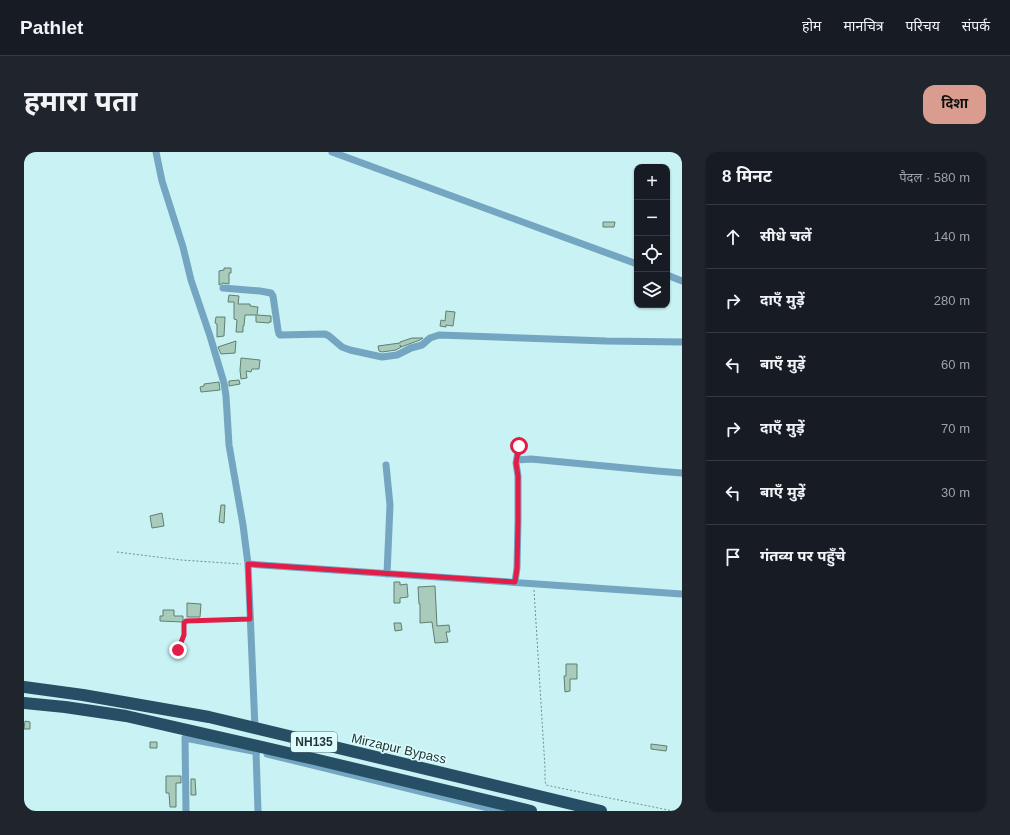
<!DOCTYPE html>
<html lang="hi">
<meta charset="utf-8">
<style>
:root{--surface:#171b24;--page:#20242c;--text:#f1f3f6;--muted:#9ea1a6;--line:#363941;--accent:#d99c8f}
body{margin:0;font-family:Arial,"Noto Sans Devanagari",sans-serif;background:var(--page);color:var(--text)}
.controls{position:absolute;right:12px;top:12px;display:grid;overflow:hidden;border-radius:8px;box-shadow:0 1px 3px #0004}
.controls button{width:36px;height:36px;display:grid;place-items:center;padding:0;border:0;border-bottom:1px solid var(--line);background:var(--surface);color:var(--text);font:20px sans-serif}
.stop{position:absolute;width:12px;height:12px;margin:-9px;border:3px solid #e11d48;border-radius:50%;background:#fff}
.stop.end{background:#e11d48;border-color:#fff;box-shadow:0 1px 4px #0008}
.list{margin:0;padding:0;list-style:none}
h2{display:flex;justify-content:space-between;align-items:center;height:52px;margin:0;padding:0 16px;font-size:17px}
h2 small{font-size:13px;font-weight:400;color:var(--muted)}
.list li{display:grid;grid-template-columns:26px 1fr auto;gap:12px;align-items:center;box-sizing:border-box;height:64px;padding:0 16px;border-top:1px solid var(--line)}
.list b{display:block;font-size:15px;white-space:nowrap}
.list em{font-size:13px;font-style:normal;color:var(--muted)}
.icon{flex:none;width:22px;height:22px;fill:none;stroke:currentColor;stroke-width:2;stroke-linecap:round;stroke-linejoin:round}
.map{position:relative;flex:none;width:658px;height:659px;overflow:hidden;border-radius:12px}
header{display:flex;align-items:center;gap:24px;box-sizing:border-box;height:56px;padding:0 20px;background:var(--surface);border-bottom:1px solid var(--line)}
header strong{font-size:19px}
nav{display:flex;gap:22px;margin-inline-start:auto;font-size:14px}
.intro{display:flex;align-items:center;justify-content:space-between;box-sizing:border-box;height:96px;padding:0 24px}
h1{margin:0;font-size:28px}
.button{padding:10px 18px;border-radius:12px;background:var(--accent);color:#111;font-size:14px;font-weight:700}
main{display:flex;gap:24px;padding:0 24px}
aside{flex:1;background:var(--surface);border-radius:12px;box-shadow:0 1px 3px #0004}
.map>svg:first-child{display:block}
</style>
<header>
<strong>Pathlet</strong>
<nav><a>होम</a><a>मानचित्र</a><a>परिचय</a><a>संपर्क</a></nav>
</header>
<div class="intro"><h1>हमारा पता</h1><a class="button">दिशा</a></div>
<main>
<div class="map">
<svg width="658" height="659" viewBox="0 0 658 659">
<rect width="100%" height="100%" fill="#c9f2f4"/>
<path fill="#a8cbbc" stroke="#5f7f71" d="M579 70H591L590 75H579Z
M200 116H207V121H205V132L199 131 195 133V119L200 118Z
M205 143 215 144 214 152H226V154L234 155 233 163 247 164V170H245V171L232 170V163H221L220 174H219V180H212L213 168 210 167V150H204Z
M422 159 431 160 429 174 422 173V175L416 174 417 168 421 169Z
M192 165H201L200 184 193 185V172L191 171Z
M388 186H399L396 188 377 195 376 193 377 195 372 198 358 200 355 199 354 194 376 191V190Z
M212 189 211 201 197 202 194 195Z
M217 206 236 208 235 217H228L227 220 222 219 223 226 217 227 216 218Z
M215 228 216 232 205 234V229Z
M195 230 196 238 177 240 176 235 180 234V232Z
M197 353H201L200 371 195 370Z
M138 361 140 374 128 376 126 364Z
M370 430H376V433L383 432 384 445 376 446V451H370Z
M411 434 413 474 425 473 426 480H422L424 490 411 491 408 470 396 471V452H395L394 435Z
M163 451 177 452 176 465H163Z
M139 458H150V464H159V470L136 469V464H139Z
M370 471H377L378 478 371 479Z
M542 512H553V527H546V539L541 540 540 524H542Z
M1 569 6 570V577H0Z
M126 590H133V596H126Z
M627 592 643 594 642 599 627 597Z
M142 624H157V631H152V655H146L145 641H142Z
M167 627H171L172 643H167Z"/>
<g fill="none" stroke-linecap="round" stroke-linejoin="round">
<path stroke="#728e90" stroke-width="1" stroke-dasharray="2 2" stroke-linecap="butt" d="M93 400 157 408 217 412
M510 438 521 616V629L522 633 531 635 649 659
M155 498 160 483V471L162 469 220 468"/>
<path stroke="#74a5c1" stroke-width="7" d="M132 0 138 29 159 95 167 128 186 184 200 231 202 244 205 293 219 373 224 412 231 576
M308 0 613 112
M643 123 658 129
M199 136 236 139 247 141 249 144 254 178 255 182 256 183 301 182 305 184 318 195 326 198 358 205 373 203 387 196 398 193 406 186 415 183 582 189 658 190
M493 308 507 307 633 319 658 321
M362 313 366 353 363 422
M224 412 658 442
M491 430 493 416 494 368V324L492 311 495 294
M232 600 234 659
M243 602 476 659
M162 659 161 586 233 600"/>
<path stroke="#264f66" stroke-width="12" d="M0 535 59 543 185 565 577 659
M0 551 41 555 102 564 290 607 507 659"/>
</g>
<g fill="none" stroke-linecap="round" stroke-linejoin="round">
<path stroke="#e11d48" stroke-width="5" d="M154 498 160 483V471L162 469 226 467 224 412 491 430 493 416 494 368V324L492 311 495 294"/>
</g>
<g text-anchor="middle" stroke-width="3" stroke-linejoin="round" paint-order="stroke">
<rect fill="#ddfdff" stroke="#5c7172" stroke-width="1" x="267" y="580" width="46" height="20" rx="3"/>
<g font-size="12" font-weight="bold" fill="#253536">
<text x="290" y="594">NH135</text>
</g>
<g font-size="13" fill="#253536" stroke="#ddfdff">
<text transform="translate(375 596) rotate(13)" y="5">Mirzapur Bypass</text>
</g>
</g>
</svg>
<div class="controls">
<button>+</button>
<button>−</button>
<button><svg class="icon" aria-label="locate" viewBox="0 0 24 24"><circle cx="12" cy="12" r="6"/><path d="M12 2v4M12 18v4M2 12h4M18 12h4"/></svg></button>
<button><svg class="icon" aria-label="layers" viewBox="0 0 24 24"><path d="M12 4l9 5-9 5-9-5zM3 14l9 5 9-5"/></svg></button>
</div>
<div class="stop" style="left:495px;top:294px"></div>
<div class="stop end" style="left:154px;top:498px"></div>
</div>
<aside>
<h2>8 मिनट<small>पैदल · 580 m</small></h2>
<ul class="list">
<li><svg class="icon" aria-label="ahead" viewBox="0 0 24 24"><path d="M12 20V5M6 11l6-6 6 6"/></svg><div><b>सीधे चलें</b></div><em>140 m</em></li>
<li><svg class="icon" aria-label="right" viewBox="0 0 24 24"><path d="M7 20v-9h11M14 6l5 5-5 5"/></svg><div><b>दाएँ मुड़ें</b></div><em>280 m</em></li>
<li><svg class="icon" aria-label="left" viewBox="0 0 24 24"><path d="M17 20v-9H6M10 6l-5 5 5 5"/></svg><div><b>बाएँ मुड़ें</b></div><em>60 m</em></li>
<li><svg class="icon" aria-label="right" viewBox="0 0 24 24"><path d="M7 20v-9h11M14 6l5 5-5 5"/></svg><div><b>दाएँ मुड़ें</b></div><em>70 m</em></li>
<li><svg class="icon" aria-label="left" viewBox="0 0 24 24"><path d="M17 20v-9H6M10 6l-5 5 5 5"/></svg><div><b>बाएँ मुड़ें</b></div><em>30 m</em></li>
<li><svg class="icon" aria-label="arrive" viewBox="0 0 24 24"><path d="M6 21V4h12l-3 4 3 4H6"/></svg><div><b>गंतव्य पर पहुँचे</b></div></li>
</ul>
</aside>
</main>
